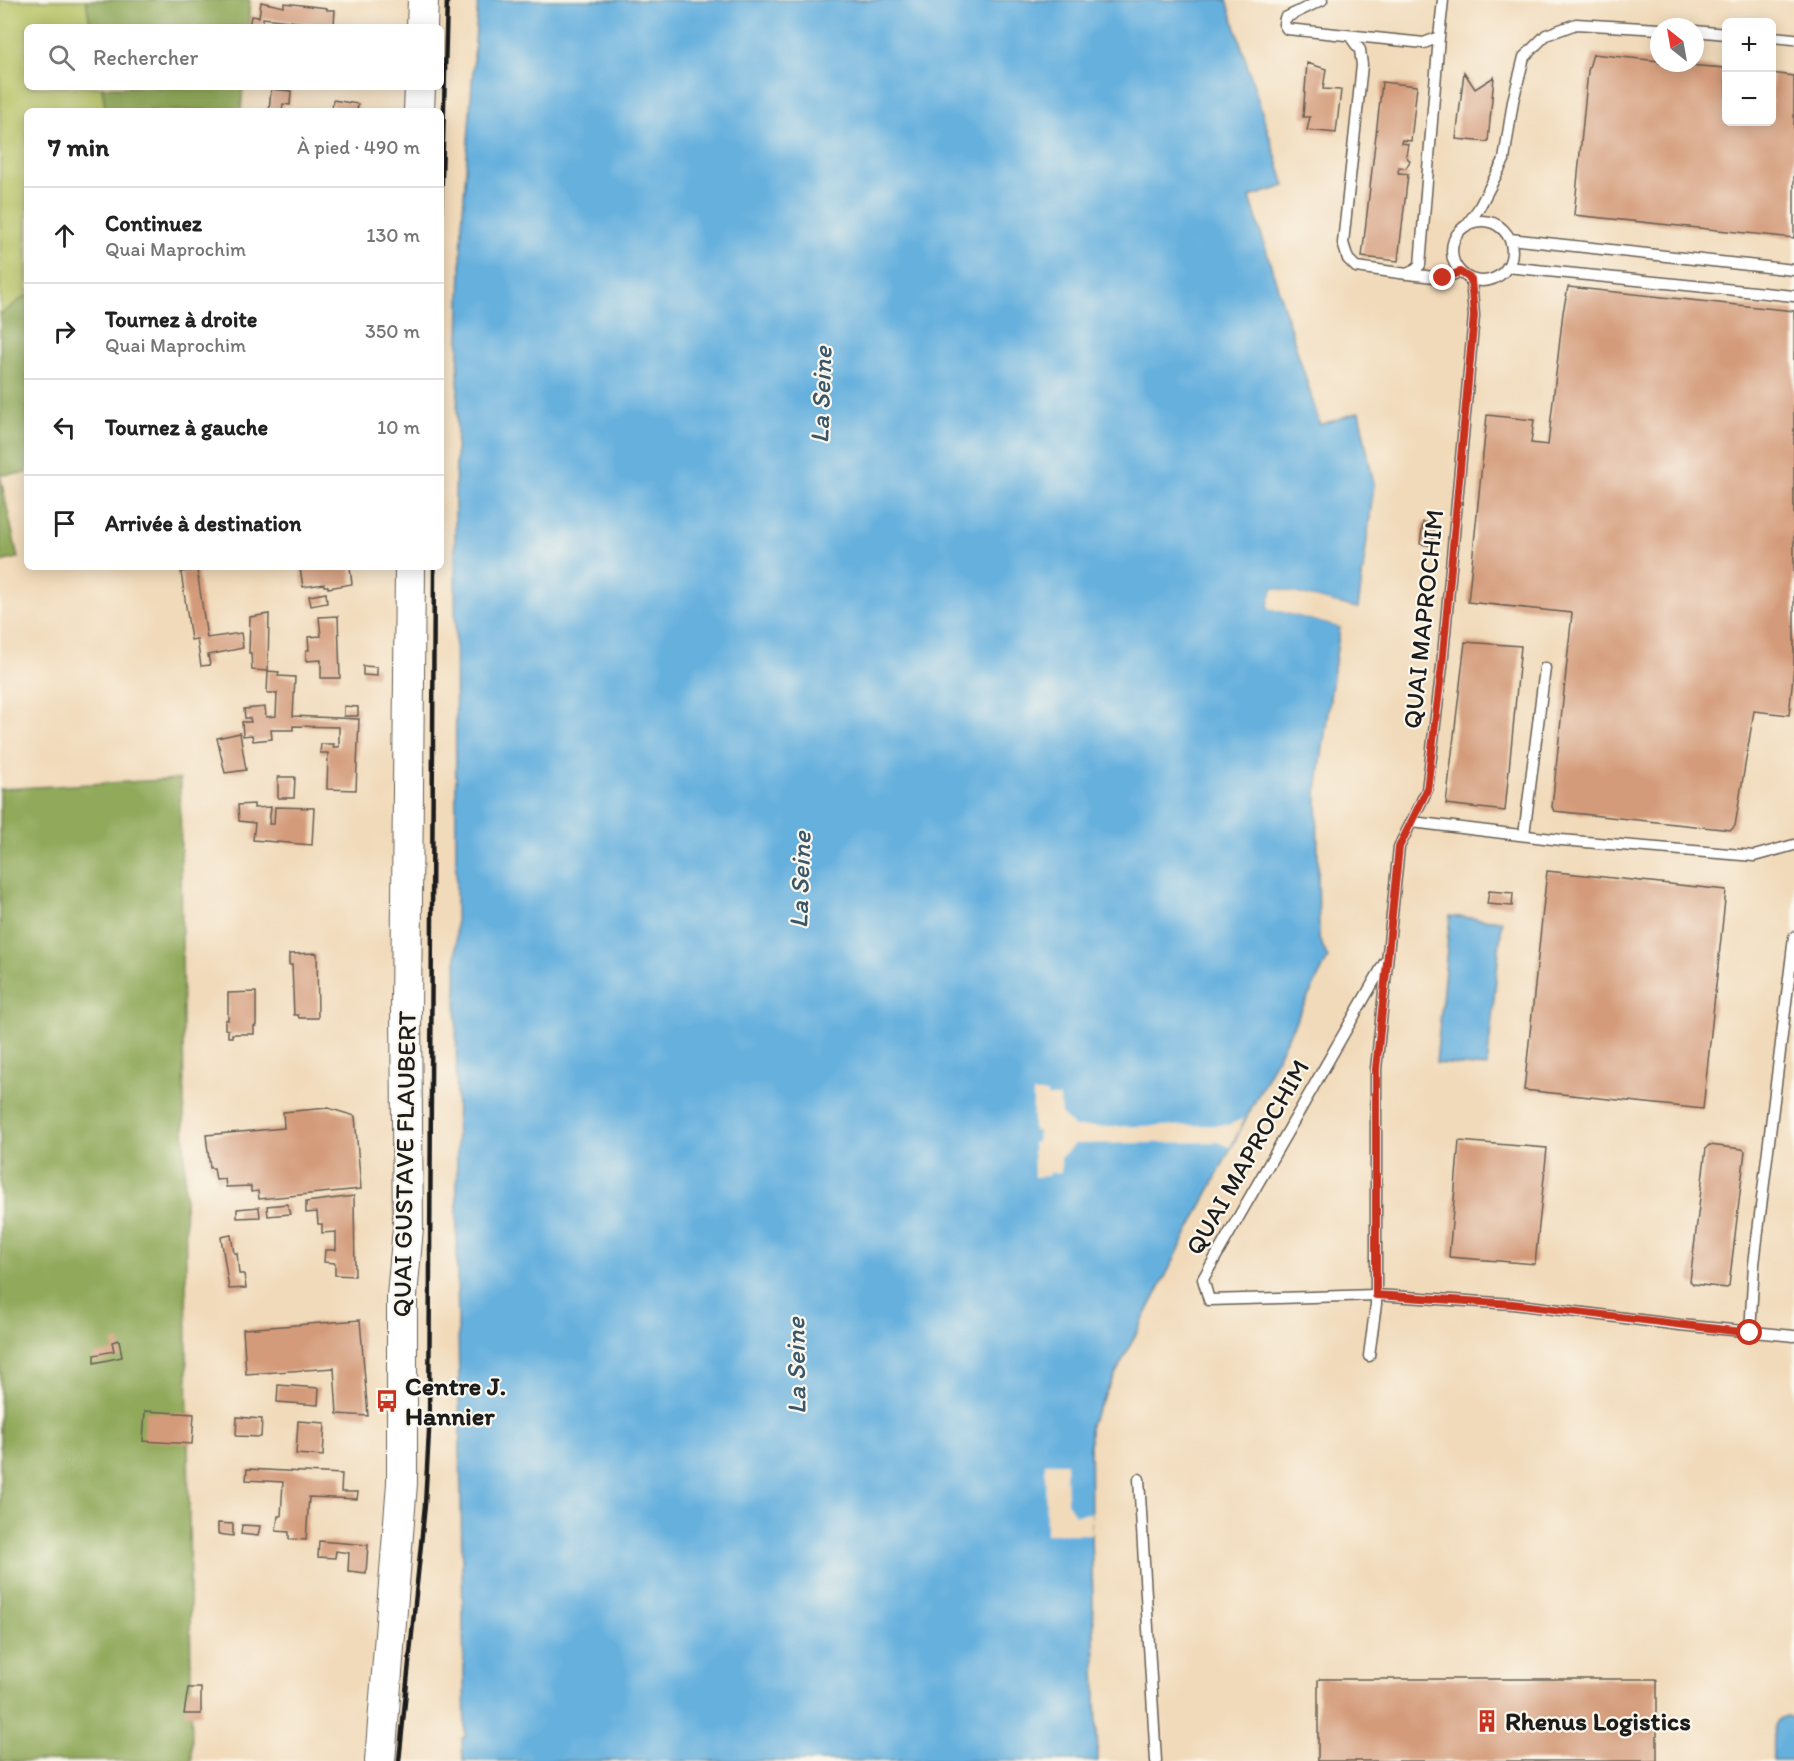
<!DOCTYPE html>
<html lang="fr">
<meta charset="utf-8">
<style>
:root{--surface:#fff;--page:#f6f6f6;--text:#222;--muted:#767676;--line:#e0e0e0}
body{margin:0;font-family:Itim,sans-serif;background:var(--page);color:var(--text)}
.controls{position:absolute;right:18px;top:18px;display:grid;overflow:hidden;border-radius:9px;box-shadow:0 3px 15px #0003}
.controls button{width:54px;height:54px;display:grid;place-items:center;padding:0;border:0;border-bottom:2px solid var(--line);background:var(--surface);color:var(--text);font:30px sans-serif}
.compass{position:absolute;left:1650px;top:18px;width:54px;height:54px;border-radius:50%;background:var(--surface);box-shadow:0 3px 15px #0003;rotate:329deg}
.stop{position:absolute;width:18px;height:18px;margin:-14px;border:4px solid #c8321e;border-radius:50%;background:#fff}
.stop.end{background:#c8321e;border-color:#fff;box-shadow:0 2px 6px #0008}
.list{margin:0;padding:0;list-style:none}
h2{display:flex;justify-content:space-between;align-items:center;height:78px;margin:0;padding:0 24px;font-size:26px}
h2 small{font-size:20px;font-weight:400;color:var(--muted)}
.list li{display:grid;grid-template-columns:39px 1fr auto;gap:18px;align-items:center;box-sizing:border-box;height:96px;padding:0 24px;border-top:2px solid var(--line)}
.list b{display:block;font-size:22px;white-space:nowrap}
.list p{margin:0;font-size:20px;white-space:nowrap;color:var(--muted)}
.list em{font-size:20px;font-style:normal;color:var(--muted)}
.icon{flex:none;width:33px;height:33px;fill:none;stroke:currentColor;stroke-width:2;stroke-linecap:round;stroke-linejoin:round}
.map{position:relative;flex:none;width:1794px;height:1761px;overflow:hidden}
.search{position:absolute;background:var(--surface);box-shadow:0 3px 15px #0003;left:24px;top:24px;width:420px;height:66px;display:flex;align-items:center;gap:15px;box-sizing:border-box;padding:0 21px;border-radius:9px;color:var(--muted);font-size:22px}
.panel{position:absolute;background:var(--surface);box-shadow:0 3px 15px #0003;left:24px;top:108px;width:420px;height:462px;border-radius:9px}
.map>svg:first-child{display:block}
</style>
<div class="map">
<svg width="1794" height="1761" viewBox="0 0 1794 1761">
<rect width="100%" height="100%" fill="#fbf7ec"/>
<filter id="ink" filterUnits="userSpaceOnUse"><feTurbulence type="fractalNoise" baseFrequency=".0167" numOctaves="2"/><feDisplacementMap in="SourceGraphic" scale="12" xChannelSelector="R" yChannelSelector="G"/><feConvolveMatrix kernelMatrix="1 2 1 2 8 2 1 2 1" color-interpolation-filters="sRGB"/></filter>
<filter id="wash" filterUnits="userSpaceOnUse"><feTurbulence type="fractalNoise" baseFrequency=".008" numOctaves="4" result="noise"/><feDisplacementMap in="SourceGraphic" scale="24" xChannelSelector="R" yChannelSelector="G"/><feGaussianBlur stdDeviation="1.35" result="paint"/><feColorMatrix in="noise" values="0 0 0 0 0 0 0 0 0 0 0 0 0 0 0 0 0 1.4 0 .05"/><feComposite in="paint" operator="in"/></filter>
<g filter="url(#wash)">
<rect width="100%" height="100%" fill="#f1daba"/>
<path fill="#b6c365" stroke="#697040" stroke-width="1.5" d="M0 0H86L91 27H27V87H102L106 111H27V295L0 315Z"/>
<path fill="#90a95a" stroke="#56623b" stroke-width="1.5" d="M86 0H250L248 27H91Z
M102 87H243L241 111H106Z
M27 295V473L0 475 18 558 0 562V315Z
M180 779 192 1761H0V789Z"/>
<path fill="#66b0de" stroke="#41667d" stroke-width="1.5" d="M478 0H1227L1285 186 1250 197 1320 425 1359 412 1374 485 1358 609 1273 588 1268 608 1340 627 1317 790 1319 938 1328 958 1090 1424 1091 1534 1098 1761H463L462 1738 465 1737 457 1268 455 498 462 225Z
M1450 916 1502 921 1487 1067 1436 1063Z
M1785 1716 1794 1717V1761H1773C1773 1746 1769 1723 1785 1716Z"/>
<path fill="#f1daba" d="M1273 588 1358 609 1357 612 1275 591 1272 606 1341 624 1343 628 1268 608Z
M1033 1093H1047V1097H1060L1061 1114 1074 1127 1228 1125 1245 1118 1230 1147 1219 1142 1075 1144 1061 1157V1172L1049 1173 1048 1176 1034 1177 1033 1143 1037 1142 1038 1131H1033Z
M1045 1463H1066L1067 1502 1075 1514 1091 1513V1534H1046Z"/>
<g id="blocks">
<path fill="#d49b7a" d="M261 2 284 7V3L327 8V10H335L334 25 325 23V27H315V24L263 18V25L268 27H249L251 16 259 17Z
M1593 54 1659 61V63L1726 68V122H1772V73L1794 76V238L1574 215 1588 71Z
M1307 63 1326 69 1323 89 1341 90 1336 133 1307 130 1310 117H1303Z
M1464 72 1475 89 1494 77 1488 142 1456 139Z
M1382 82 1417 86 1411 141 1402 140 1401 143 1408 144 1406 156 1410 161 1406 168 1399 167 1398 173 1408 174 1398 261 1362 257Z
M271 89 291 91 290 105 283 104 282 111H269Z
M333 100 358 104 357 111H332Z
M1568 287 1794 311V666L1789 715 1754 711 1735 826 1731 830 1554 811 1552 807 1572 613 1468 602 1487 415 1534 420 1531 443 1548 445 1563 312Z
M1423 522 1435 524 1432 546 1420 544Z
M350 567 352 584 328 588V586H324V584L303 587 300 568Z
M197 570 207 638 241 633 243 648 208 655 210 665 201 666 197 639 191 640 181 572Z
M326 593 327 603 311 606 309 596Z
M269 614 268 671 252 670 251 653H249L250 617Z
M338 616 340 678H321V660L306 661V650H309L308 637 321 636 319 617Z
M1465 642 1521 646 1505 811 1446 804Z
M363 666 377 667V676L363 675Z
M268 671 279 672 278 676 295 677 293 716 359 719 356 790 327 789 328 753H320L321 744H334L333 747H339V727L293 726V730H271L272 739 253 741 252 735 243 736 242 722H251L250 718H245L244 709 265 707 266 717 276 716 277 693H267Z
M344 706 358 707V716H344Z
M240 733 246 770 225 773 217 738Z
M278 777H295L294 798H278Z
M254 804V808L271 807 269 824H274L275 807 314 808 312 845 253 840 255 823 239 821 238 805Z
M1547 871 1726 890 1703 1109 1524 1090Z
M1489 891 1513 893 1512 906 1487 904Z
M317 953 318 1018H299L298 1015H294L292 965H289V954Z
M256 992V1026H254V1034H232V1037H228V1030L225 1029V1020H228V993Z
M328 1108 355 1116 361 1189 259 1199 258 1191 251 1192V1186L226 1187 225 1179 216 1180 214 1168H210L206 1135 284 1128 283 1112Z
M1459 1141 1547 1148 1535 1264 1449 1257Z
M1709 1145 1742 1149 1745 1151 1729 1286 1727 1288 1693 1284 1690 1281 1706 1148Z
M354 1196 355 1276 335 1275V1263L324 1262 325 1250H336V1232L322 1233V1224H318L317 1212 306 1213V1202Z
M287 1204 290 1214 268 1216 267 1206Z
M259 1207 260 1217 237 1218V1209Z
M231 1235 234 1253H237L239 1274H244L246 1288 229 1289 221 1237Z
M360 1320 368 1416 337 1414 334 1368 246 1374 243 1329Z
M119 1340 122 1357 94 1363V1355L114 1351 112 1342Z
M278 1385 319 1388 318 1405 277 1402Z
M145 1411 194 1414 192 1444 143 1441Z
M237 1417 262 1419 261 1437 236 1436Z
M298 1421 325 1423 323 1456 296 1454Z
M247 1469 342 1474 341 1492H358L357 1499 309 1497 306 1540 289 1539V1532L276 1531 278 1516H281L283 1482 246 1480Z
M218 1523 233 1524V1536L218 1534Z
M242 1525 260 1526 258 1536 241 1534Z
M319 1541 368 1545 366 1573 348 1571 349 1553 336 1551 335 1558 318 1557Z
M1320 1679H1656L1657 1680V1761H1318V1680Z
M188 1688H201V1714H184Z"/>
</g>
</g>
<g filter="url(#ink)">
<use href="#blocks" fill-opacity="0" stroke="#675e53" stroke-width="1.5"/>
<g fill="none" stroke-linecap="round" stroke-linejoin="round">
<g stroke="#675e53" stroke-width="13">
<path id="service" d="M1322 0 1285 18 1284 24 1287 29 1424 43 1439 37 1443 0
M1695 31 1726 34
M1350 36 1360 50 1362 65 1343 243 1348 259 1356 267 1407 274 1413 271 1420 265 1439 37
M1772 37 1794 39
M1452 251a30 30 0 1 1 60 0a30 30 0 1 1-60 0Z
M1466 226 1479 208 1504 160 1513 101 1524 57 1546 35 1576 24 1659 29
M1510 239 1794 270
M1507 267 1794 296
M1408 274 1443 278 1460 272
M1412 822 1561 840 1754 856 1794 845
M1524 835 1545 668
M1385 962 1203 1279 1209 1300 1376 1295 1513 1304 1680 1325 1794 1336
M1750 1333 1754 1264 1794 937
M1369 1356 1376 1304V1069L1399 847 1427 790 1442 666 1474 316 1471 279
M1139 1479 1156 1761"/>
</g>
<g stroke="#675e53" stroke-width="32">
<path id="secondary" d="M422 27 423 0
M419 111 420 87
M380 1761 402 1483V1296L408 1228 406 1012 410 567"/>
</g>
<use href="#service" stroke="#fff" stroke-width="10"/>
<use href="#secondary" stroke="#fff" stroke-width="30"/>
<path stroke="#1c1c1c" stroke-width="4.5" d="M441 213 447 0
M399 1761 425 1505 429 1431 434 567"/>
</g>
</g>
<g fill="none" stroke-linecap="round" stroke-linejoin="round" filter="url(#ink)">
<path stroke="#c8321e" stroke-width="8" d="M1443 278 1460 272 1471 279 1474 316 1442 666 1427 790 1399 847 1376 1069V1295L1513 1304 1750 1333"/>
</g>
<defs>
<g id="bus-bare" transform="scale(1.8)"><path d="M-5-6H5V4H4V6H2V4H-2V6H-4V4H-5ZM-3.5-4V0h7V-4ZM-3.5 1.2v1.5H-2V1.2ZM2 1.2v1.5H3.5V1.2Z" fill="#c8321e" stroke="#fbf7ec" stroke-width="2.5" paint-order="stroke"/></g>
<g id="building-bare" transform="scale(1.8)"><path d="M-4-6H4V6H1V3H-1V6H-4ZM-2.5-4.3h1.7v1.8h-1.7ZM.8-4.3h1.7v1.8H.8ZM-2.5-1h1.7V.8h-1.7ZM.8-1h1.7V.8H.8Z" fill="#c8321e" stroke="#fbf7ec" stroke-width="2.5" paint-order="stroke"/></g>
</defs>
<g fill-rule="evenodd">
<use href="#bus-bare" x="387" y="1401"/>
<use href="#building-bare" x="1487" y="1721"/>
</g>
<g text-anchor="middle" stroke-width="4.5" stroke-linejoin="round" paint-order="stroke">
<g font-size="26" fill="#1c1c1c" stroke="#fbf7ec">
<text transform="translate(1423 619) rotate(-84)" y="9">QUAI MAPROCHIM</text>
<text transform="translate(1247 1157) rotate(-60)" y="9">QUAI MAPROCHIM</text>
<text transform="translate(404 1164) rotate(-89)" y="9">QUAI GUSTAVE FLAUBERT</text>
</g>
<g font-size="26" font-weight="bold" fill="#1c1c1c" stroke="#fbf7ec" text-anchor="start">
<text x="405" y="1395">Centre J.<tspan x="405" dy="30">Hannier</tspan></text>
<text x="1505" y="1730">Rhenus Logistics</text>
</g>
<g font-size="27" font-style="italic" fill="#3a576a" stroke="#fbf7ec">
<text transform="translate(821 395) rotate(-88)" y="9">La Seine</text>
<text transform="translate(800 880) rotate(-88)" y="9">La Seine</text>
<text transform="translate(796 1366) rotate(-91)" y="9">La Seine</text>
</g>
</g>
</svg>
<div class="controls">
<button>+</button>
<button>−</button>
</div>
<svg class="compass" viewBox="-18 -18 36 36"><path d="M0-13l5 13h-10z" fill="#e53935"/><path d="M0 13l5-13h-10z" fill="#767676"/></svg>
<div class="stop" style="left:1750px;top:1333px"></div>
<div class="stop end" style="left:1443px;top:278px"></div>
<div class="search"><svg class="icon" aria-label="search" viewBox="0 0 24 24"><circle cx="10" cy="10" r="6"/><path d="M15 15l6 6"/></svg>Rechercher</div>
<section class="panel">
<h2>7 min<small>À pied · 490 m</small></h2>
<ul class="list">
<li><svg class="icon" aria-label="ahead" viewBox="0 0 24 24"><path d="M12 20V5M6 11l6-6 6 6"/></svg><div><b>Continuez</b><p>Quai Maprochim</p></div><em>130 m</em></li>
<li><svg class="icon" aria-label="right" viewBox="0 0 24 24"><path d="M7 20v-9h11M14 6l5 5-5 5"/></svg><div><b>Tournez à droite</b><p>Quai Maprochim</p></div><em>350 m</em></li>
<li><svg class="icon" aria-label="left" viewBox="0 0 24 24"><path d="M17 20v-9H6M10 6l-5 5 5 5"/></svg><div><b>Tournez à gauche</b></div><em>10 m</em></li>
<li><svg class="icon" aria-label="arrive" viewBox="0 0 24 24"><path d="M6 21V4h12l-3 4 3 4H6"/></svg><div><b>Arrivée à destination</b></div></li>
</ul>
</section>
</div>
